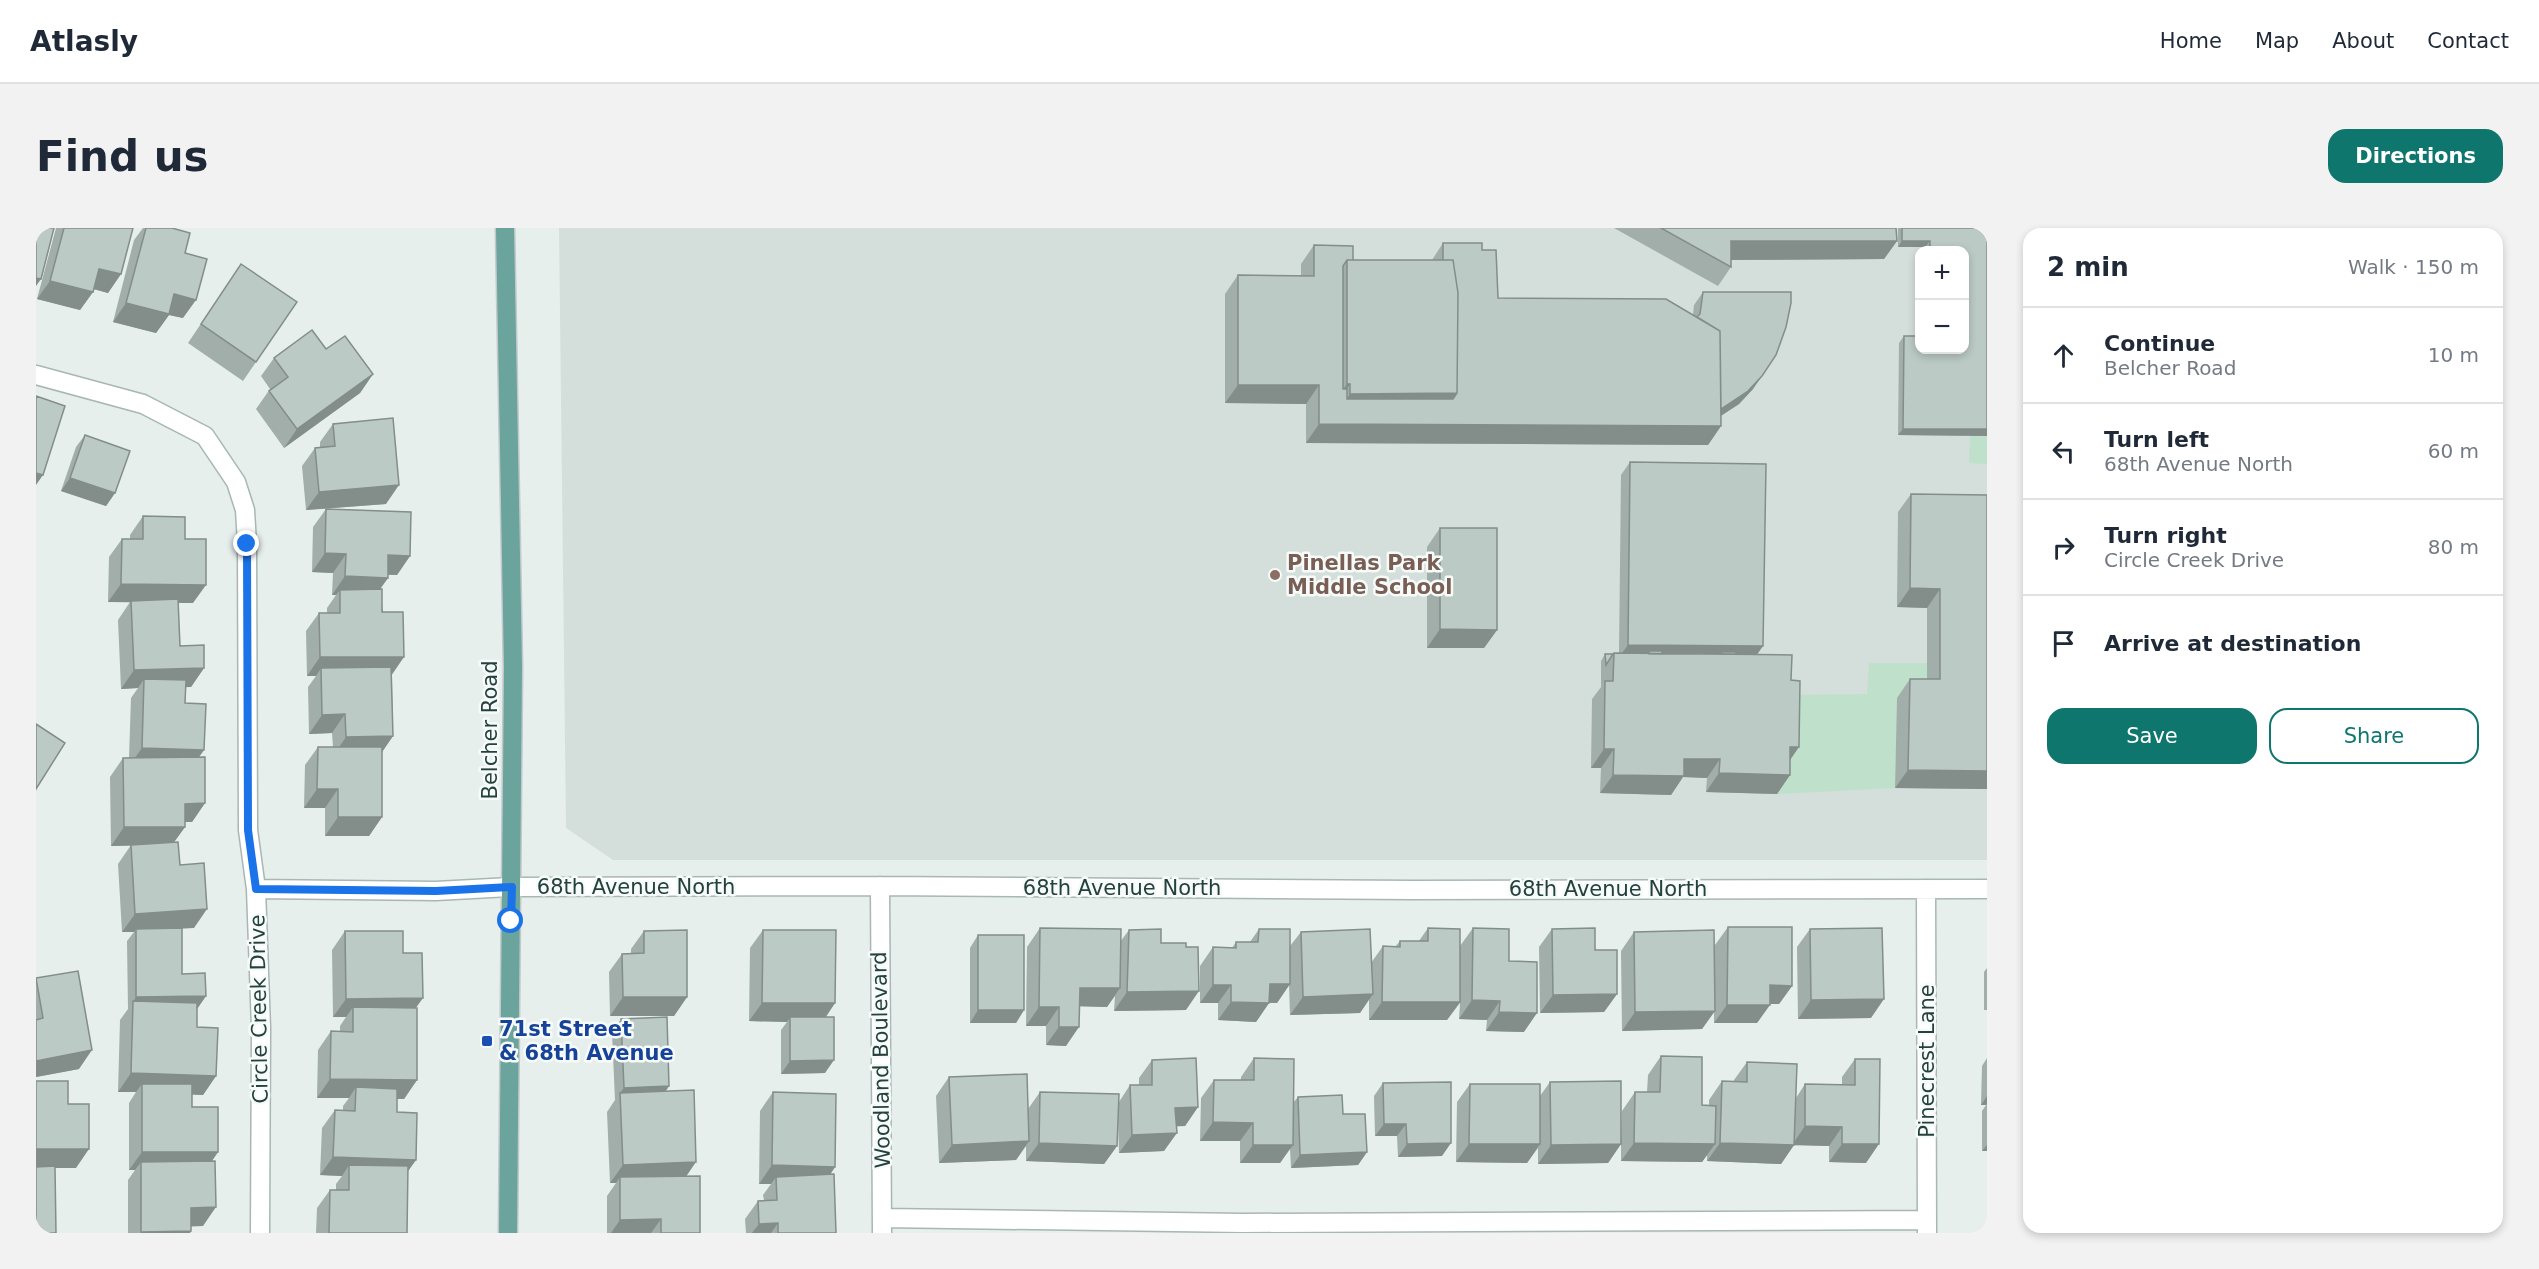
<!DOCTYPE html>
<meta charset="utf-8">
<style>
:root{--surface:#fff;--page:#f2f2f3;--text:#1f2937;--muted:#747a83;--line:#e0e1e3;--accent:#0f766e}
body{margin:0;font-family:"DejaVu Sans",sans-serif;background:var(--page);color:var(--text)}
.controls{position:absolute;right:18px;top:18px;display:grid;overflow:hidden;border-radius:12px;box-shadow:0 3px 9px #0003}
.controls button{width:54px;height:54px;display:grid;place-items:center;padding:0;border:0;border-bottom:2px solid var(--line);background:var(--surface);color:var(--text);font:30px sans-serif}
.stop{position:absolute;width:18px;height:18px;margin:-14px;border:4px solid #1a73e8;border-radius:50%;background:#fff}
.stop.end{background:#1a73e8;border-color:#fff;box-shadow:0 2px 6px #0008}
.list{margin:0;padding:0;list-style:none}
h2{display:flex;justify-content:space-between;align-items:center;height:78px;margin:0;padding:0 24px;font-size:26px}
h2 small{font-size:20px;font-weight:400;color:var(--muted)}
.list li{display:grid;grid-template-columns:39px 1fr auto;gap:18px;align-items:center;box-sizing:border-box;height:96px;padding:0 24px;border-top:2px solid var(--line)}
.list b{display:block;font-size:22px;white-space:nowrap}
.list p{margin:0;font-size:20px;white-space:nowrap;color:var(--muted)}
.list em{font-size:20px;font-style:normal;color:var(--muted)}
.actions{display:flex;gap:12px;padding:18px 24px}
.actions a{flex:1;padding:14px 0;border:2px solid var(--accent);border-radius:18px;text-align:center;font-size:21px;color:var(--accent)}
.actions .main{background:var(--accent);color:#fff}
.icon{flex:none;width:33px;height:33px;fill:none;stroke:currentColor;stroke-width:2;stroke-linecap:round;stroke-linejoin:round}
.map{position:relative;flex:none;width:1951px;height:1005px;overflow:hidden;border-radius:18px}
header{display:flex;align-items:center;gap:36px;box-sizing:border-box;height:84px;padding:0 30px;background:var(--surface);border-bottom:2px solid var(--line)}
header strong{font-size:28px}
nav{display:flex;gap:33px;margin-inline-start:auto;font-size:21px}
.intro{display:flex;align-items:center;justify-content:space-between;box-sizing:border-box;height:144px;padding:0 36px}
h1{margin:0;font-size:42px}
.button{padding:15px 27px;border-radius:18px;background:var(--accent);color:#fff;font-size:21px;font-weight:700}
main{display:flex;gap:36px;padding:0 36px}
aside{flex:1;background:var(--surface);border-radius:18px;box-shadow:0 3px 9px #0003}
.map>svg:first-child{display:block}
</style>
<header>
<strong>Atlasly</strong>
<nav><a>Home</a><a>Map</a><a>About</a><a>Contact</a></nav>
</header>
<div class="intro"><h1>Find us</h1><a class="button">Directions</a></div>
<main>
<div class="map">
<svg width="1951" height="1005" viewBox="0 0 1951 1005">
<rect width="100%" height="100%" fill="#e6efec"/>
<path fill="#d4dfdb" fill-rule="evenodd" d="M523 0H1951V632H577L530 600ZM1884 22H1928V122H1884Z"/>
<path fill="#bfe0cb" d="M1934 208H1951V236L1933 235Z
M1833 435H1891V470H1861L1859 560 1741 566 1743 467 1831 466Z"/>
<g fill="none" stroke-linecap="round" stroke-linejoin="round">
<g stroke="#a8b7b4" stroke-width="21">
<path id="minor" d="M0 147 107 176 169 208 200 254 209 282 211 316 212 602 220 661 225 800 224 1005
M844 658 846 1005
M220 661 400 663 476 659 844 658 1376 662 1951 661
M1890 661 1891 1005
M847 990 1207 995 1891 992"/>
</g>
<g stroke="#c2cac9" stroke-width="21">
<path id="major" d="M469 0 477 439 472 1005"/>
</g>
<use href="#minor" stroke="#fff" stroke-width="18"/>
<use href="#major" stroke="#6aa49c" stroke-width="18"/>
</g>
<path fill="#a1aea9" d="M20 0H97L85 46 72 65 58 61 57 64 44 82 1 71Z
M107 0H136L149 25 147 90 133 87 120 105 77 94 98 12Z
M1578 0H1860L1861 13 1848 31 1695 32V39L1682 58Z
M1862 0H1951V208L1862 207 1863 115 1868 108 1929 122V22H1889V19H1862Z
M1407 15 1446 22 1462 70 1657 87 1658 77 1667 64 1717 161 1703 176 1685 188V198L1672 217 1270 215V176L1189 175V66L1202 47 1265 48V36L1278 17 1317 32H1396Z
M205 36 220 134 207 153 152 115Z
M238 130 337 146 324 165 248 220 220 181 234 161 225 148Z
M297 196 350 276 270 282 266 238 279 220 284 219V214Z
M49 207 79 265 70 278 25 263 40 219Z
M1594 234 1721 427 1754 533V547L1741 566 1670 564 1671 550 1647 549 1635 567 1564 565 1565 540H1555L1556 471 1565 459V433L1569 426 1583 425 1585 247Z
M1875 266 1951 267V561L1859 560 1861 470 1874 451H1891V380L1861 379 1862 284Z
M290 281 374 328 361 347H352V350L344 361 356 447 357 508 346 524V589L333 608H289V580H268L269 537 282 519H297L296 505 273 506 272 459 280 448H271L270 403 283 385H291V380L300 367H296L297 345 276 344 277 299Z
M107 288 149 311 157 375H142L144 418 168 440 155 459H150L149 475 168 522 163 529 169 575 156 594H149V599L138 614 158 700H146V746L170 768 161 781V799L180 848 167 867 156 866V879L182 924 176 933 167 998H155L154 1005H92V952L99 942H93V875L100 864H82L84 792 92 781 91 713 98 704H86L82 636 95 617 75 618 74 549 87 530H93L95 470 102 460 85 461 82 392 94 374H72L73 329 86 311H94V307Z
M1404 300 1461 402 1448 420H1391V319Z
M1692 699 1756 758 1743 776H1734L1721 795H1678V783L1666 801 1586 803 1585 723 1598 704 1678 759 1679 717Z
M1004 700 1084 714 1093 702 1150 782 1078 783 1079 768 1071 779 1043 778 1030 818 1010 817V798H990L991 719Z
M1392 700 1424 718 1437 700 1473 733 1488 804 1450 803 1451 792 1423 791 1424 775 1411 792H1333V771L1324 785 1254 787 1253 757 1241 775H1233L1220 794 1182 792V775H1164V738L1177 719 1196 720 1200 714H1214L1223 701 1254 718 1265 704 1335 735 1347 718 1359 719 1364 713H1383Z
M1516 701 1559 722 1581 766 1568 784 1504 785 1503 719Z
M1774 701 1835 790 1762 791 1761 719Z
M727 702 799 775 790 789 789 845 745 846V802L751 794 713 793 714 720Z
M309 703 367 725 380 780 381 852 368 871H361V884L380 932 372 943 371 1005H280L281 980 294 962H300V956L306 948 284 947 286 900 299 882H307V878L313 870H281L282 822 295 803H304V798L310 789H297L296 722Z
M608 703 651 769 638 788H574L573 744 586 726 595 725V721Z
M942 707 988 782 980 795H934V720Z
M1951 740V782H1948V744Z
M0 751 43 841 0 849Z
M585 791 633 858 630 863 664 1005H571V968L580 955H574L571 884 579 872 576 804Z
M1625 828 1666 877 1673 878V872L1686 853 1698 854V852L1711 834 1760 870 1769 856 1806 857V849L1819 831 1830 935 1793 934V918L1758 917 1745 936 1671 933V927L1666 934 1585 933V916L1572 935 1502 936V920L1491 935 1420 934 1421 874 1434 856 1504 868 1514 854 1585 913 1586 883 1599 864H1611L1612 847Z
M1218 830 1257 875 1262 869 1307 886 1331 924 1322 937 1255 940 1254 920 1244 935H1204V913H1164L1165 870 1178 852H1205V849Z
M1951 830V923H1946V883L1950 877H1945L1946 838Z
M1116 832 1162 879 1149 898H1140L1128 923 1083 925 1082 891 1081 918 1068 936 990 933V918L980 932 903 935 900 868 913 849 992 881 1004 864 1083 874 1094 857H1103V850Z
M1347 855 1406 928 1362 929 1361 908H1339L1338 868Z
M737 864 799 939 794 947 800 1005H710L709 991 722 973 728 972 727 967 735 956H723L724 883Z"/>
<path fill="#838d8a" d="M1695 13H1861L1848 31 1682 32Z
M1866 13H1894L1889 19H1862Z
M63 41 85 46 72 65 50 59Z
M0 50 5 51 0 58Z
M14 53 57 64 44 82 1 71Z
M138 66 160 72 147 90 133 87 120 105 77 94 90 75Z
M337 146 324 165 248 220 261 201Z
M1726 148 1717 161 1703 176 1672 196 1681 184Z
M1311 156H1314L1298 180H1294Z
M1202 157H1283L1270 176 1189 175Z
M1421 165 1404 189 1298 190 1314 166Z
M1283 196 1685 198 1672 217 1270 215Z
M1867 201H1951V208L1862 207Z
M0 245 7 247 0 257Z
M34 250 79 265 70 278 25 263Z
M363 257 350 276 270 282 283 264Z
M289 325 310 326 297 345 276 344Z
M352 327 374 328 361 347 339 346Z
M309 348 352 350 339 368 304 362 300 367H296Z
M85 356 170 357 157 375 72 374Z
M1874 360 1904 361 1891 380 1861 379Z
M1404 401 1461 402 1448 420H1391Z
M1592 417 1727 418 1718 431 1686 428V424L1681 431 1613 427V423L1608 430 1583 429Z
M284 429H368L355 448 285 440 280 448H271Z
M168 440 155 459 108 460V451L102 460 85 461 98 442Z
M309 486 296 505 273 506 286 487Z
M357 508 344 527 297 528 310 509Z
M1754 519H1763L1750 538Z
M106 520 168 522 155 540 93 538Z
M1568 521H1578L1565 540H1555Z
M1648 531H1684L1671 550 1647 549 1635 567 1564 565 1577 547Z
M1872 542 1951 543V561L1859 560Z
M1683 545 1754 547 1741 566 1670 564Z
M281 561H302L289 580H268Z
M169 575 156 594H136L149 576Z
M302 589H346L333 608H289Z
M88 599H149L136 617 75 618Z
M171 681 158 700 100 703V701L98 704H86L99 686Z
M1234 756H1254L1241 775 1221 774Z
M1177 757H1195L1182 775H1164Z
M1734 757 1756 758 1743 776H1721Z
M1044 760H1084L1071 779 1031 778Z
M1163 763 1150 782 1078 783 1091 764Z
M1337 766 1324 785 1254 787 1267 769Z
M1581 766 1568 784 1504 785 1517 767Z
M170 768 161 781 97 774 100 769Z
M587 769H651L638 788H574Z
M387 770 374 788 317 779 310 789H297L310 771Z
M1848 771 1835 790 1762 791 1775 772Z
M1436 772 1464 773 1451 792 1423 791Z
M1195 774 1233 775 1220 794 1182 792Z
M1346 774H1424L1411 792H1333Z
M726 775H799L786 794 754 789 751 794 713 793Z
M1691 777H1734L1721 795H1678Z
M1003 779H1023L1010 798H990Z
M942 782H988L980 795H934Z
M1679 783 1666 801 1586 803 1599 784Z
M1463 784 1501 785 1488 804 1450 803Z
M1023 799H1043L1030 818 1010 817Z
M56 822 43 841 0 849V833Z
M798 832 789 845 745 846 754 833Z
M95 845 180 848 167 867 106 865V856L100 864H82Z
M294 851 381 852 368 871 320 870V859L313 870H281Z
M633 858 624 871 584 865 588 860Z
M1951 868V876L1950 877H1945Z
M1162 879 1149 898 1126 899 1139 880Z
M1177 894 1217 895 1204 913H1164Z
M1348 896H1370L1361 908H1339Z
M1769 898 1806 899 1793 918 1756 917Z
M1141 905 1128 923 1083 925 1096 907Z
M993 913 980 932 903 935 916 917Z
M1003 915 1081 918 1068 936 990 933Z
M1415 915 1406 928 1362 929 1371 916Z
M1598 915 1679 916 1666 934 1585 933Z
M1684 915 1758 917 1745 936 1671 933Z
M1433 916H1504L1491 935 1420 934Z
M1585 916 1572 935 1502 936 1515 917Z
M1806 916H1843L1830 935 1793 934Z
M1217 917H1257L1244 935H1204Z
M1951 917V923H1946Z
M0 921H53L40 940H0Z
M106 924H182L169 943 105 934 99 942H93Z
M1331 924 1322 937 1255 940 1264 927Z
M297 929 380 932 367 950 313 937 306 948 284 947Z
M660 934 647 953 584 949 580 955H574L587 937Z
M736 937 799 939 786 958 740 949 735 956H723Z
M180 979 167 998 142 999 155 980Z
M625 991 615 1005H575L584 992Z
M742 995 735 1005H716L723 996Z
M155 1003 154 1005H105V1004Z"/>
<path fill="#bbcac5" stroke="#838d8a" stroke-width="1.5" d="M0 0H18L5 51 0 50Z
M28 0H97L85 46 63 41 57 64 14 53Z
M110 0H136L154 5 149 25 171 31 160 72 138 66 133 86 90 75Z
M1625 0H1860L1861 13H1695V39Z
M1866 0H1951V201H1867L1868 108H1884V122H1929V22H1894V13H1866Z
M1407 15H1446V22H1460L1462 70 1630 71 1684 103 1685 198 1283 196V157H1202V47L1278 48V17L1317 18V32H1311L1307 38V161H1311V171H1417L1421 165 1422 65 1417 32H1407Z
M1311 32H1417L1422 65 1421 165 1314 166V156H1311Z
M205 36 261 74 220 134 165 96Z
M1667 64H1755V75L1750 99 1740 127 1726 148 1712 163 1685 181 1684 103 1661 89 1664 86Z
M276 102 290 121 309 108 337 146 261 201 233 163 252 149 238 130Z
M0 168 29 178 7 247 0 245Z
M357 190 363 257 283 264 279 220 299 218 297 196Z
M49 207 94 223 79 265 34 250Z
M1594 234 1730 236 1727 418 1592 417Z
M1875 266 1951 267V543L1872 542 1874 451H1904V361L1874 360Z
M290 281 375 284 374 328 352 327V350L309 348 310 326 289 325Z
M107 288 149 289V311H170V357L85 356 86 311H107Z
M1404 300H1461V402L1404 401Z
M346 361V384H367L368 429H284L283 385H304V362Z
M142 371 144 418 168 417V440L98 442 95 373Z
M1613 423H1626V426H1613Z
M1686 424H1700V426H1686Z
M1578 425 1756 427 1755 452 1764 453 1763 519H1754V547L1683 545 1684 531H1648V548L1577 547 1578 521H1568L1569 453H1577Z
M1569 426H1577L1570 437Z
M355 439 357 508 310 509 309 486 286 487 285 440Z
M108 451 150 452 149 475 170 476 168 522 106 520Z
M0 496 29 515 0 561Z
M282 519H346V589H302V561H281Z
M169 529V575L149 576V599H88L87 530Z
M142 614 144 637 168 635 171 681 99 686 95 617Z
M1692 699H1756V758L1734 757V777H1691Z
M146 700V746L169 745 170 768 100 769V701Z
M1004 700 1085 701 1084 760H1044L1043 799H1023V779H1003Z
M1392 700 1424 701V774H1346L1347 718 1364 719V713H1392Z
M1437 700 1473 701V733L1501 734V785L1463 784 1464 773 1436 772Z
M1559 700V722H1581V766L1517 767 1516 701Z
M1846 700 1848 771 1775 772 1774 701Z
M1125 701V715H1150V719H1162L1163 763 1091 764 1093 702Z
M1223 701H1254V756H1234L1233 775 1195 774V757H1177V719L1200 720V714H1222Z
M1334 701 1337 766 1267 769 1265 704Z
M651 702V769H587L586 726 608 725V703Z
M727 702H800L799 775H726Z
M1678 702 1679 783 1599 784 1598 704Z
M309 703H367V725H386L387 770 310 771Z
M942 707H988V782H942Z
M42 743 56 822 0 833V792L7 790 0 750Z
M97 773 161 775V799L182 800 180 848 95 845Z
M317 779 381 780V852L294 851 295 803 317 804Z
M631 789 633 858 588 860 585 791Z
M754 789H798V832L754 833Z
M1625 828 1666 829V877L1680 878 1679 916 1598 915 1599 864H1624Z
M1160 830 1162 879 1139 880 1141 905 1096 907 1094 857H1116V832Z
M1218 830 1258 831 1257 917H1217V895L1177 894 1178 852H1218Z
M1819 831H1844L1843 916H1806V899L1769 898V856L1819 857Z
M1711 834 1761 836 1758 917 1684 915 1686 853 1711 854Z
M991 846 993 913 916 917 913 849Z
M0 853H32V876H53V921H0Z
M1585 853V916L1515 917 1514 854Z
M1415 854V915L1371 916 1370 896H1348L1347 855Z
M106 856H156V879H182V924H106Z
M1434 856H1504V916H1433Z
M320 859 361 861V884L381 885 380 932 297 929 299 882 319 883Z
M658 862 660 934 587 937 584 865Z
M737 864 800 866 799 939 736 937Z
M1004 864 1083 866 1081 918 1003 915Z
M1306 867 1307 886H1329L1331 924 1264 927 1262 869Z
M179 933 180 979 155 980V1003L105 1004V934Z
M313 937 372 938 371 1005H293L294 962H313Z
M19 938 20 1005H0V939Z
M798 946 800 1005H742V995L723 996 722 973 741 972 740 949Z
M664 948V1005H625V991L584 992V949Z"/>
<g fill="none" stroke-linecap="round" stroke-linejoin="round">
<path stroke="#1a73e8" stroke-width="8" d="M211 316 212 602 220 661 400 663 476 659 475 693"/>
</g>
<circle fill="#8d6e63" stroke="#f6fbf9" stroke-width="2" cx="1239" cy="347" r="6"/>
<rect fill="#1a4fb4" stroke="#f6fbf9" stroke-width="2" x="445" y="807" width="12" height="12" rx="3"/>
<g text-anchor="middle" stroke-width="5" stroke-linejoin="round" paint-order="stroke">
<g font-size="21" font-weight="bold" fill="#785e54" stroke="#f6fbf9" text-anchor="start">
<text x="1251" y="342">Pinellas Park<tspan x="1251" dy="24">Middle School</tspan></text>
</g>
<g font-size="21" fill="#24413d" stroke="#f6fbf9">
<text transform="translate(454 502) rotate(-90)" y="7">Belcher Road</text>
<text x="600" y="666">68th Avenue North</text>
<text x="1086" y="667">68th Avenue North</text>
<text x="1572" y="668">68th Avenue North</text>
<text transform="translate(223 781) rotate(-91)" y="7">Circle Creek Drive</text>
<text transform="translate(845 832) rotate(-91)" y="7">Woodland Boulevard</text>
<text transform="translate(1891 833) rotate(-90)" y="7">Pinecrest Lane</text>
</g>
<g font-size="21" font-weight="bold" fill="#164399" stroke="#f6fbf9" text-anchor="start">
<text x="463" y="808">71st Street<tspan x="463" dy="24">&amp; 68th Avenue</tspan></text>
</g>
</g>
</svg>
<div class="controls">
<button>+</button>
<button>−</button>
</div>
<div class="stop" style="left:475px;top:693px"></div>
<div class="stop end" style="left:211px;top:316px"></div>
</div>
<aside>
<h2>2 min<small>Walk · 150 m</small></h2>
<ul class="list">
<li><svg class="icon" aria-label="ahead" viewBox="0 0 24 24"><path d="M12 20V5M6 11l6-6 6 6"/></svg><div><b>Continue</b><p>Belcher Road</p></div><em>10 m</em></li>
<li><svg class="icon" aria-label="left" viewBox="0 0 24 24"><path d="M17 20v-9H6M10 6l-5 5 5 5"/></svg><div><b>Turn left</b><p>68th Avenue North</p></div><em>60 m</em></li>
<li><svg class="icon" aria-label="right" viewBox="0 0 24 24"><path d="M7 20v-9h11M14 6l5 5-5 5"/></svg><div><b>Turn right</b><p>Circle Creek Drive</p></div><em>80 m</em></li>
<li><svg class="icon" aria-label="arrive" viewBox="0 0 24 24"><path d="M6 21V4h12l-3 4 3 4H6"/></svg><div><b>Arrive at destination</b></div></li>
</ul>
<div class="actions"><a class="main">Save</a><a>Share</a></div>
</aside>
</main>
